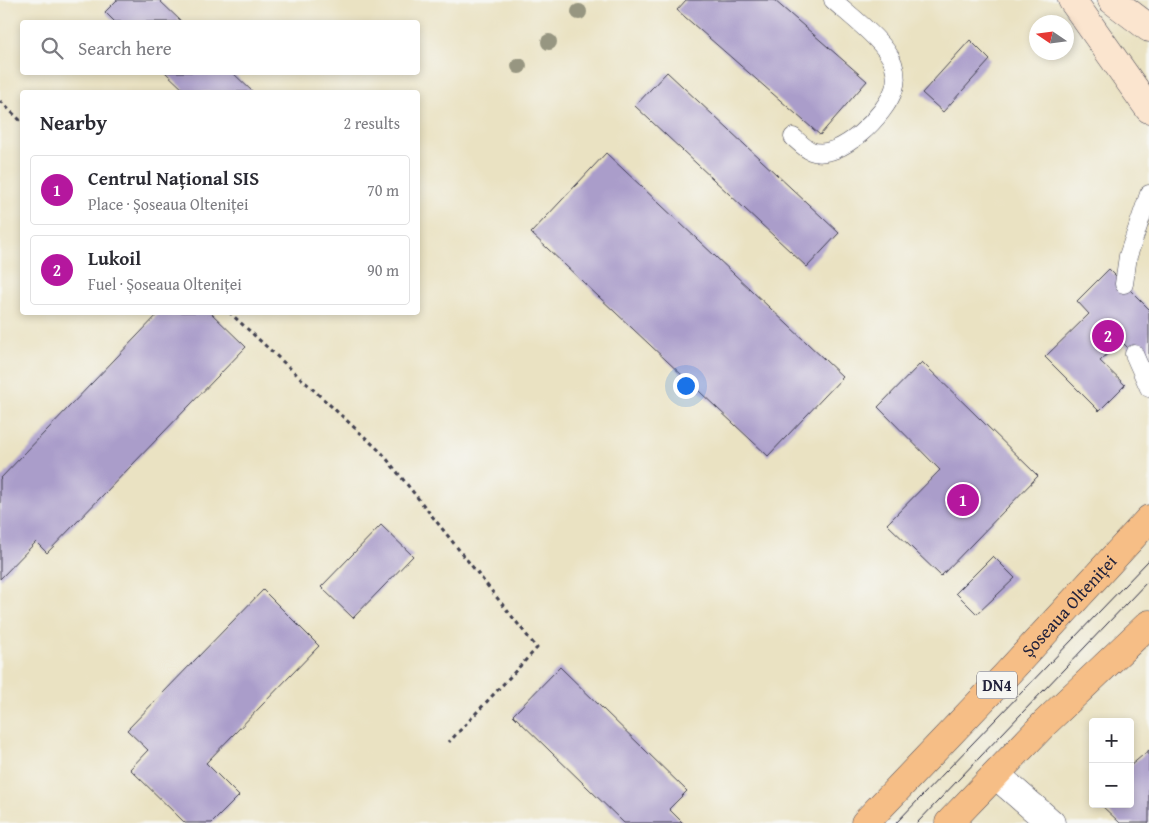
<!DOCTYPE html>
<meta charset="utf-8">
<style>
:root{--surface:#fff;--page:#f2f2f3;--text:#2b2b33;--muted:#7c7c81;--line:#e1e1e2;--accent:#b5179e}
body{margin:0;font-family:"Gentium Book Plus",serif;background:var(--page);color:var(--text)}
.controls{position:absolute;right:15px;bottom:15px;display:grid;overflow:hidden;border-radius:5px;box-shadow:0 2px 8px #0003}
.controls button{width:45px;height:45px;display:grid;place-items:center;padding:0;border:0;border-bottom:1px solid var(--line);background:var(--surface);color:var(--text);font:25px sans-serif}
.compass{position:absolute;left:1029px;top:15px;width:45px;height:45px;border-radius:50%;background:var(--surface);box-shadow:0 2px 8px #0003;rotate:283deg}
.you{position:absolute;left:685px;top:385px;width:18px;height:18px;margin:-12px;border:4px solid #fff;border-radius:50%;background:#1a73e8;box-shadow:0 0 0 8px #1a73e833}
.badge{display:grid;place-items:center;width:32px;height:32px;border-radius:50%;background:var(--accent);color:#fff;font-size:16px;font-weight:700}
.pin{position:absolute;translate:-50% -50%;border:2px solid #fff;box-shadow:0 1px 5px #0006}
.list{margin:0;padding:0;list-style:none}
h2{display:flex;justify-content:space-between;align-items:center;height:65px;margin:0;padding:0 20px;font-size:21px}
h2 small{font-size:16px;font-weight:400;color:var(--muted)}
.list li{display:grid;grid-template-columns:32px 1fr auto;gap:15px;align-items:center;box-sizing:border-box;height:70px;margin:0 10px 10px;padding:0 10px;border:1px solid var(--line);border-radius:5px}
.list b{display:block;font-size:19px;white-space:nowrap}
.list p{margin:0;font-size:16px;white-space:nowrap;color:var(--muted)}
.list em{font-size:16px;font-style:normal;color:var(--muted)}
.icon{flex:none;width:28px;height:28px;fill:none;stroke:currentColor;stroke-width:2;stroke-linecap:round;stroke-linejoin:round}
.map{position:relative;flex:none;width:1149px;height:823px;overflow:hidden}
.search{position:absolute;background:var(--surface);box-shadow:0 2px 8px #0003;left:20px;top:20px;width:400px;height:55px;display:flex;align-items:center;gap:12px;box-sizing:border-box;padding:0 18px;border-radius:5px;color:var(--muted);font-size:19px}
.panel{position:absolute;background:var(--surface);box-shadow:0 2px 8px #0003;left:20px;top:90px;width:400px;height:225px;border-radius:5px}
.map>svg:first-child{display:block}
</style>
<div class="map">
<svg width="1149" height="823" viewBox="0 0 1149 823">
<rect width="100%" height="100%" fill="#f6f6f2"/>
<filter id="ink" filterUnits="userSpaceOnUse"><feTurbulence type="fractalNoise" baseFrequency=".02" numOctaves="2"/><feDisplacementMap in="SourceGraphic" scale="10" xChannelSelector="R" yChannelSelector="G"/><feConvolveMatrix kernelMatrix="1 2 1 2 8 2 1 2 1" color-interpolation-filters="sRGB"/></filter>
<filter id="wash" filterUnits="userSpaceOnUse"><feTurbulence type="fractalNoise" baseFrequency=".0096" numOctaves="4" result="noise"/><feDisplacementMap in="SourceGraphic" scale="20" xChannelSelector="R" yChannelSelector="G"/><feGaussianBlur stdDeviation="1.12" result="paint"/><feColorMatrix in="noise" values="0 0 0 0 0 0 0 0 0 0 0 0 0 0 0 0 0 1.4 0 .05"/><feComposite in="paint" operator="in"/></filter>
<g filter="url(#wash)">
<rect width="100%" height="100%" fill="#eae2c2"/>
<g id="blocks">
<path fill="#aa9dca" d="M117 0H159L182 22H115L105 12Z
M686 0H774L867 81 820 135 677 10Z
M970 40 990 60 943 112 922 93Z
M165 72H232L253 92H186Z
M667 72 839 233 807 267 635 106Z
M606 153 843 377 768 456 531 233Z
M1109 269 1149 309V369L1121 341 1100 361 1125 385 1099 411 1045 357 1089 314 1077 301Z
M160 312H210L246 347 47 553 36 542 0 579V479Z
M922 362 1038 476 941 576 887 524 940 470 878 407Z
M381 525 413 556 353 618 321 587Z
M993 556 1015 578 977 614 956 593Z
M263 590 319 646 206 763 239 796 212 823H185L130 769 148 750 127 730Z
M560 667 687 791 669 809 683 823H624L513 715Z
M1149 750V823H1120L1100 804H1130V766Z"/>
</g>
</g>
<g filter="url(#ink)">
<use href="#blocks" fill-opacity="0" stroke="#403f4f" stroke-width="1"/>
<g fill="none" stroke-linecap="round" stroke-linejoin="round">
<g stroke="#403f4f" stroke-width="19">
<path id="lane" d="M793 137C798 141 804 148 811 151 840 162 886 114 894 89 897 80 896 72 893 63 886 42 849 15 833 0
M1124 284 1128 256 1149 194
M1134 354 1149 388"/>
</g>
<g stroke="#403f4f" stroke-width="29">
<path id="street" d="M996 775 1051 823"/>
</g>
<g stroke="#403f4f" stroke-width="29">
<path id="secondary" d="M1072 0 1149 109
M1112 0 1149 28"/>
</g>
<g stroke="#403f4f" stroke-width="29">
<g id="primary">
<path id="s1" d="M865 823 1005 676 1149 519"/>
<path d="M949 823 1045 723 1149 624"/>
</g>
</g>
<path stroke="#403f4f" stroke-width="3" stroke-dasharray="4 4" stroke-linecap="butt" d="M0 101 22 122
M229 312 382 453 537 648 449 742"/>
<use href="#lane" stroke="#fff" stroke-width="18"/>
<use href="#street" stroke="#fff" stroke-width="28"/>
<use href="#secondary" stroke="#fbe5cf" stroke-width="28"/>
<use href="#primary" stroke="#f6be86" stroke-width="28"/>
<path stroke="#22223b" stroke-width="1" d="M896 823 1149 560
M917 823 1149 580"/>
</g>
<g fill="#979681">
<circle cx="579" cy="12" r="8"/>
<circle cx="549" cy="42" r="8"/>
<circle cx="519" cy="66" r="8"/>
</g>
</g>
<g text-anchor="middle" stroke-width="5" stroke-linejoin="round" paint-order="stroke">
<rect fill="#f6f6f2" stroke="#626272" stroke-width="1" x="977" y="671.5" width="40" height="27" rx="4"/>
<g font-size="16" font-weight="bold" fill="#22223b">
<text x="997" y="691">DN4</text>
</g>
<g font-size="18" fill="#22223b" stroke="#f6f6f2">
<text dy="6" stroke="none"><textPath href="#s1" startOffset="298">Șoseaua Olteniței</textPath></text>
</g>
</g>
</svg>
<div class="controls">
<button>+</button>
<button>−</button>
</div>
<svg class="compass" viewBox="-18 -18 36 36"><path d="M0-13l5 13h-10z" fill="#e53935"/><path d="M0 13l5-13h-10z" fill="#7c7c81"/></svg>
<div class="you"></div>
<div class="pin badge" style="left:963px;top:500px">1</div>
<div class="pin badge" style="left:1108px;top:336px">2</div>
<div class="search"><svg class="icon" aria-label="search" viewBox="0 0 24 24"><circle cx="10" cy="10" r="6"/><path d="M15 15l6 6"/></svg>Search here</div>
<section class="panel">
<h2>Nearby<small>2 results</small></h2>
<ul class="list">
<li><span class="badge">1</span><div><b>Centrul Național SIS</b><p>Place · Șoseaua Olteniței</p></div><em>70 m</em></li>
<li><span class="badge">2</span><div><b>Lukoil</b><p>Fuel · Șoseaua Olteniței</p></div><em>90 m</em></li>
</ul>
</section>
</div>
